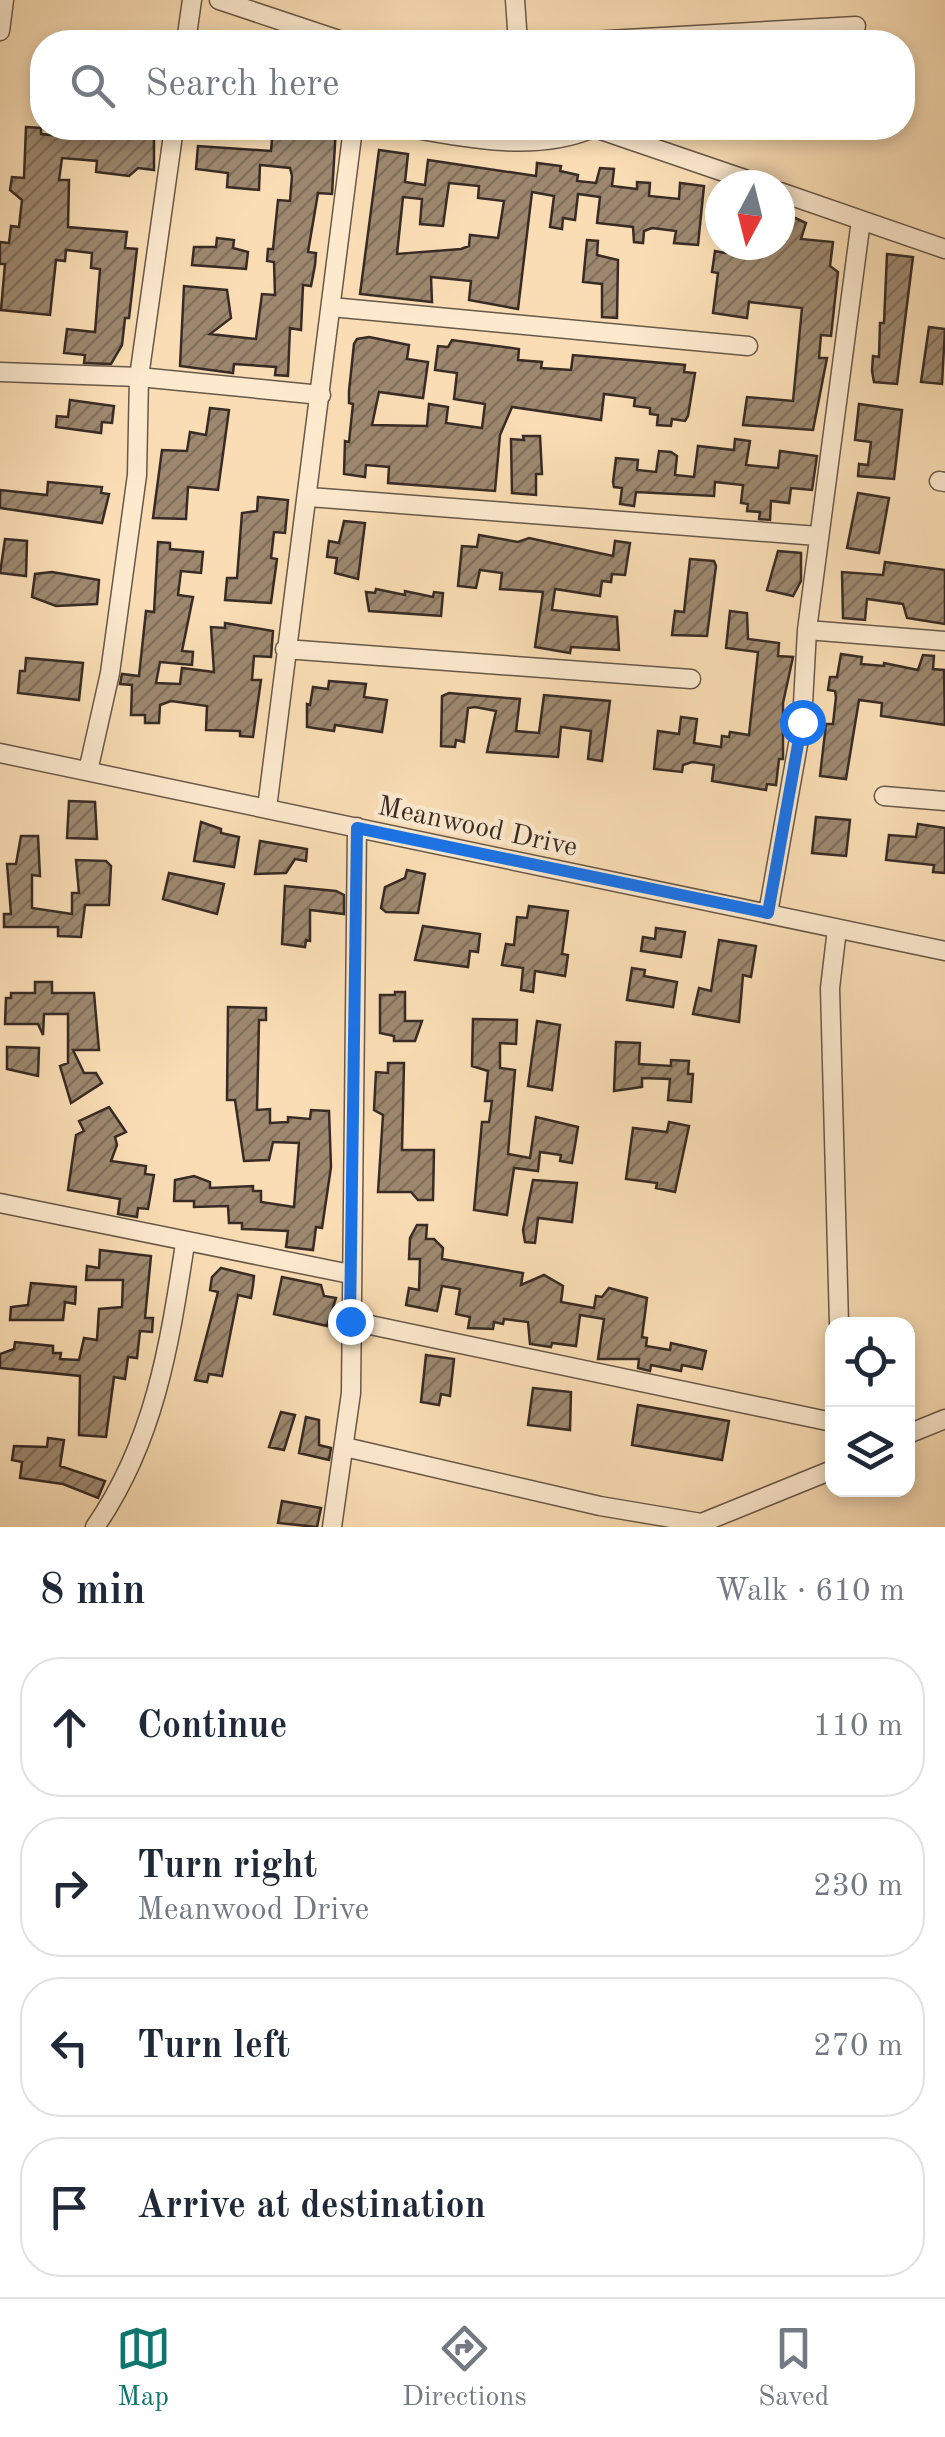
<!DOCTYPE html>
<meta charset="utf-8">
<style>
:root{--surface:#fff;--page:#f2f2f3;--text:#1f2937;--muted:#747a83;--line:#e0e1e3;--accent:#0f766e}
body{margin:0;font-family:"Old Standard TT",serif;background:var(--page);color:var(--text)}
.controls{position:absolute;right:30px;bottom:30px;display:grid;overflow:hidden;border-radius:20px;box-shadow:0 5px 15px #0003}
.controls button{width:90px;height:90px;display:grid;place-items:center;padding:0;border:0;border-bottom:2px solid var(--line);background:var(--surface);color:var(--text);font:50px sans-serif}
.compass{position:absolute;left:705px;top:170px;width:90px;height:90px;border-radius:50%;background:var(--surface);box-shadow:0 5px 15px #0003;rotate:187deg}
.stop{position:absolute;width:30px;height:30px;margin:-22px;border:8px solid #1a73e8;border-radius:50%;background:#fff}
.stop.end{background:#1a73e8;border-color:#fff;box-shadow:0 2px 10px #0008}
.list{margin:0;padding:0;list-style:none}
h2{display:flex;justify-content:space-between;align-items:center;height:130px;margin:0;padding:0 40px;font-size:42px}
h2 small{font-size:32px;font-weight:400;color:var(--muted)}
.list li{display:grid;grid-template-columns:65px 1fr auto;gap:30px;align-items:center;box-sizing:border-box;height:140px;margin:0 20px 20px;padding:0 20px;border:2px solid var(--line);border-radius:40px}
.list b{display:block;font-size:38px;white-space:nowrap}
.list p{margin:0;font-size:32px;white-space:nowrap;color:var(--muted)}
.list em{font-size:32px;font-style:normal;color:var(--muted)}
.icon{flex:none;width:55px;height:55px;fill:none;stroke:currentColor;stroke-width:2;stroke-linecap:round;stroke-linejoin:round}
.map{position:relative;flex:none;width:945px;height:1527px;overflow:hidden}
.search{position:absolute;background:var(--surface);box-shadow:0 5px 15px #0003;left:30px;right:30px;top:30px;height:110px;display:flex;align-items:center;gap:25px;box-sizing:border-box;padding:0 35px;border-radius:40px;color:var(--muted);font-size:38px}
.sheet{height:770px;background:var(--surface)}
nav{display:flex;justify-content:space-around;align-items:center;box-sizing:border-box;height:140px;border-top:2px solid var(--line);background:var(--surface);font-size:28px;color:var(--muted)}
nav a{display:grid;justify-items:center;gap:5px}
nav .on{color:var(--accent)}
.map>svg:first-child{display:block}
</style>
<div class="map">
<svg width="945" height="1527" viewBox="0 0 945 1527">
<defs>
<pattern id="building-hatch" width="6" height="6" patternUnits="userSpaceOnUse" patternTransform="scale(2.5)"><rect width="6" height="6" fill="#9d886f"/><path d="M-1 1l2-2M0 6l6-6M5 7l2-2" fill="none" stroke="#816f5b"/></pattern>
</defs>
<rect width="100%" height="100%" fill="#faddb4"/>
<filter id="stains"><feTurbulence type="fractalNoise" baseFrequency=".002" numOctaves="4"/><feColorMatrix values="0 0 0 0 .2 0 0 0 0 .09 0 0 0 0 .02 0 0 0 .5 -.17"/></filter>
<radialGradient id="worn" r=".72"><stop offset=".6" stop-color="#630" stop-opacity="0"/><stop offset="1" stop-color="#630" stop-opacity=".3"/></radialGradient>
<path fill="url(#building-hatch)" stroke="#382b25" stroke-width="2.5" fill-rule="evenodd" d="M26 127 41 128V134L72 137V131L93 133 94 128H147L146 136 154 137V170L138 168 129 176 96 172 97 161 62 158 59 180H69L68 227 127 232 125 248 137 249 129 318H125L122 345 111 364 84 363 85 355 64 353 67 329 95 332 100 269 91 268 92 253 66 250 65 261 56 260 50 315 1 310 5 264H0V242L9 243 11 226 19 227 22 200 10 190 12 177 24 178Z
M273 128H336L332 194 318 193 308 252 316 253 315 265 311 286 303 285 301 330 290 328 288 376 275 375 276 367 234 364 233 373 180 366 184 286 227 290 231 318 210 334 256 339 262 294 275 295 274 262 267 261 268 249H273L278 200 290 201 292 176 290 168 260 165 259 190 227 187 228 173 196 169 198 146 271 151Z
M379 150 408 154 405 182 425 185 428 160 536 176 537 163 561 166 560 171 578 175 577 181 596 183 600 168 614 169 612 186 637 189V182L650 183 649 196 679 199 680 183 704 186 698 245 674 243 676 231 652 228 644 231 643 243 634 242 633 227 597 223 600 197 578 194 575 220 563 218 562 229 550 227 554 196 532 192 518 309 469 300 471 281 431 277 432 302 360 294ZM449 183 479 186 478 198 504 201 498 238 470 235 469 246 461 249 397 254 403 197 422 199 420 224 443 226Z
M780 211 806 223 801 239 833 242 830 266 838 272 831 336 821 335 819 358H827L813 430 743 425 747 397 793 401 802 308 749 302 747 318 713 313 718 273 712 272 715 251 725 253V245H780Z
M217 238 234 240 233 248 248 252 246 269 192 265 194 247H216Z
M587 240 598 241 597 255 618 260 617 318 602 317V284L583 282Z
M887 254 913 257 897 384 874 382 872 371 873 356 879 357 880 323H884Z
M929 327 945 329 942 384 921 382Z
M369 337 409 345 407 359 428 362 423 398 379 392 372 425 427 426 429 404 448 407 446 423 482 428 485 404 454 399 457 373 435 370 438 346 448 347 452 340 519 349 518 360 542 362 541 368 571 370 573 355 685 365 684 372 695 373 688 416 685 421 672 419 671 426 657 425 658 415 650 414V408L634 406 635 398 604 394 601 420 512 407 500 435 495 491 388 483 389 467 366 465 365 477 344 474 345 441 349 442 353 404 349 403V391L354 344 357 339Z
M70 400 114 406 112 423 102 422 101 433 56 427 57 416 68 417Z
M859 404 902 410 894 479 858 476 859 464 868 465 871 442 855 440Z
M210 408 229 410 218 490 188 487 186 519 153 518 162 450 187 451 190 432 206 435Z
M523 436H540L542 474H536V495L512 493 511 439 524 440Z
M735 439 750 441 746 465 778 468 780 451 817 456 812 490 791 488 789 503 771 501 770 520 759 519 760 512 747 511 748 504 741 503 743 485 715 482 714 496 636 492 634 506 620 504 622 488 614 487 613 482 616 458 638 460 637 470 656 472 659 451 671 452 677 456 675 475 694 477 698 446 734 450Z
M48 482 102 487 101 493 109 494 102 523 0 508V490L47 495Z
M858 493 889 498 879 553 847 548Z
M258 497 288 500 285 533 274 532 271 558 277 559 271 603 225 600 227 578H237L242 513 257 511Z
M344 521 365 523 358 579 335 573 337 558 327 557 329 541 339 543Z
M479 535 518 542 529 538 613 556 615 541 630 543 625 575 612 574 611 582 602 581 600 596 555 589 552 610 617 617 619 650 571 647 570 653 535 647 543 592 500 589 502 573 480 570 476 588 458 586 462 546 477 547Z
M5 539 27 541 26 576 0 573Z
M158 542 170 543V549L203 552 201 573 181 571 178 595 193 597 182 651 193 652 192 665 160 662 156 683 180 684 182 668 214 672 211 627 225 628V623L273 631 271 657 254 656 252 680H261L253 737 240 736V731L206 730 207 706 171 701 160 705 159 723H145V715H131L132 685 120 684 122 674 139 676 146 611 154 612Z
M778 551 801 553V581L793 596 767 590Z
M690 559 714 561 716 566 707 636 672 635 675 611 684 612Z
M885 562 945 570V624L907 618 903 604 867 599 865 620 843 618 842 572 883 575Z
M52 572 99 580 97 604 56 606 32 597 35 574Z
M376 589 405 595V591L433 597 434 592 443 593 441 616 369 611 366 592 375 593Z
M730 611 747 613 748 639 779 643 778 656 793 657 783 703V759H779L776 785 767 784 766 790 712 781 714 765 692 762 683 765 682 772 654 769 658 731 679 734 681 717 697 719 694 743 721 747 722 736 729 737 730 732 749 735 758 652 726 648Z
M841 654 862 657 861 664 884 666V663L918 670 923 655 934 656 933 669 944 670 945 725 881 716 882 703 859 700 846 779 820 776 826 724H833L836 697 835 691 828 690 830 677H837Z
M26 658 83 663 79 700 18 693 20 671H25Z
M329 681 366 684 364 697 387 700 382 732 335 725 334 731 307 727V704L310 705 313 687 328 689Z
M449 693 520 699 516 731 539 733 544 695 610 701 602 761 588 759 591 731 561 727 558 757 487 752 496 711 475 707 468 708 464 742 456 740 455 747 441 746 442 696Z
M69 801 95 802 97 839 67 838Z
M816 817 850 820 846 856 812 853Z
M201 822 221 829V833L239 837 234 867 194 861Z
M918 824 945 828V873L933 872 934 865 886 860 889 835 916 837Z
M21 836H38L40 876 32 875V908L72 914V893H79L76 860 106 861 111 866 109 905H85L81 937 58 936V927H4V914H11L7 864H16Z
M260 841 307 849 306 861 295 859 286 873 255 874Z
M407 870 425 874 418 913 386 912 381 908 385 887 405 878Z
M169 873 224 884 217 914 163 899Z
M285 886 336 891 344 895V914L310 910V941L306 940 305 947 282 944Z
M529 906 568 911 562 954 568 955 565 976 535 971 533 992 521 990 523 968 502 965 506 944 514 945 517 917 527 918Z
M423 926 480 934 478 952 470 951 468 967 415 960Z
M656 928 685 932 681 957 641 951 643 937 655 939Z
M719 940 756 946 751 977 743 975 739 1022 693 1014 699 988 711 991Z
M632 968 645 970 644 976 677 982 673 1007 627 1000Z
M35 982H52V993H94L99 1050H73L84 1073H96L102 1083 71 1103 60 1066 68 1063V1014H44L43 1035 38 1024H5L6 998H11V993H35Z
M395 992H405V1021H422L415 1041H394V1036L380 1033V995H395Z
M228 1007 266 1008V1020H259L257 1110 270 1109V1123L288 1122V1117L310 1119 311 1110 329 1111 331 1167 322 1228 316 1227 313 1250 286 1247 288 1231 242 1229V1223H229L228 1206 194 1207V1201H174L175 1180 194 1176 210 1182V1188L253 1186V1191H261V1202L294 1207 299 1143 273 1142 269 1160 244 1161 235 1100H227Z
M473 1019 517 1020 516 1044 500 1043V1068L515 1070 508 1154 530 1158 536 1117 578 1127 572 1163 560 1161 561 1155 540 1152 538 1171 514 1168 507 1215 474 1210 482 1122H489L492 1101H485L488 1071 472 1066Z
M537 1021 560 1025 552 1090 528 1086Z
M616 1042 640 1043 639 1064 671 1066V1060L689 1061 688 1074H693L691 1102 668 1100 670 1079 642 1078V1087L614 1091Z
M7 1047 39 1048 38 1076 7 1069Z
M388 1063H404L402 1150H434L433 1200H418L411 1192H378L383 1115 374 1110 376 1072 388 1073Z
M109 1107 126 1132 115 1137 117 1145 111 1161 146 1166 145 1174 154 1175 148 1209 138 1208 137 1217 118 1214 120 1199 68 1190 76 1135 84 1131 79 1121Z
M669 1122 689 1126 675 1192 656 1188 657 1183 626 1179 633 1128 667 1132Z
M533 1180 577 1183 572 1222 538 1218 535 1243 525 1242 523 1230Z
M417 1225H427L426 1239H434L443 1248 442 1259 523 1273 521 1285 544 1275 563 1286 561 1302 594 1308 596 1296 602 1297 609 1288 647 1298 642 1337 647 1338 646 1346 670 1350 671 1343 706 1351 702 1369 682 1365 681 1371 651 1365 650 1371 638 1368 639 1359H598L604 1319 580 1315 576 1346 552 1343 551 1347 530 1344 528 1322 504 1319 503 1324 494 1322 493 1329 468 1328 470 1317 456 1314 460 1289 442 1286 437 1311 406 1305 409 1288 419 1290 420 1259H409L410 1238Z
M100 1250 151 1256 145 1318H153L152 1332 140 1331 137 1358 128 1357 125 1379 114 1377 106 1437 79 1435 80 1376 0 1368V1354L14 1349 15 1342 53 1346V1353H61L60 1359 79 1360 84 1338 97 1340 99 1309 122 1307 123 1280H86L87 1266 99 1268Z
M221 1268 254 1276 253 1285 251 1298 238 1295 222 1376 209 1374 207 1382 195 1380 218 1292 210 1290 212 1277Z
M282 1277 321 1285 324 1296 336 1298 327 1326 274 1314Z
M31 1283 76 1287 75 1304 65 1302 63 1320H10L11 1307 28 1305Z
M426 1355 454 1359 450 1396 441 1394 439 1405 421 1402Z
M533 1388 571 1392 570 1430 528 1425Z
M638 1405 729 1421 722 1460 632 1445Z
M281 1412 295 1415 284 1450 269 1447Z
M306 1417 319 1420V1445L331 1448 329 1460 299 1453Z
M48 1438 64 1440 60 1466 105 1481 98 1498 63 1484 20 1478 22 1462 12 1460 14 1446 47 1447Z
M282 1501 321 1508 317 1527 278 1523Z"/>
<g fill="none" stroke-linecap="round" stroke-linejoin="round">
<g stroke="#685849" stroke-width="21">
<path id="minor" d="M219 0 345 42
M515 0 518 42
M0 31 4 0
M186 42 192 0
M572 42 856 26
M411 128C468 139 539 152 593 128
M595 128 762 185
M780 192 945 249
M331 307 748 346
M0 372 139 377 321 395
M939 481 945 482
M309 497 818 536
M807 630 945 641
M285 649 691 679
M0 753 945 951
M88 771 110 673 137 475 139 377 174 128
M884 796 945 801
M267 808 353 128
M768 913 802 722 807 630 861 220
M837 929 830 988 839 1324
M0 1203 350 1274
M351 1321 832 1422
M908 1434 945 1419
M345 1447 600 1506 701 1523
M694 1526 832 1470
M95 1527C155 1440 169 1347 185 1244
M332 1527 351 1393 357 827"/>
</g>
<use href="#minor" stroke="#fce9ce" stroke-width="18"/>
</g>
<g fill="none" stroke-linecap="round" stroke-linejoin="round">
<path stroke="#1a73e8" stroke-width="12" d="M350 1321 357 828 768 913 802 722"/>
</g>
<g text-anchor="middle" stroke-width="9" stroke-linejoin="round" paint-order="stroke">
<g font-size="28" fill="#382b25" stroke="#fce9ce">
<text transform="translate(478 825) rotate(12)" y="10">Meanwood Drive</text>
</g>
</g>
<rect width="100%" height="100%" filter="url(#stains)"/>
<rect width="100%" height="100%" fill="url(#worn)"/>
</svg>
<div class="controls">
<button><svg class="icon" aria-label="locate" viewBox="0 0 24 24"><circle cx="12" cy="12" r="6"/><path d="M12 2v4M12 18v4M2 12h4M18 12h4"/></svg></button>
<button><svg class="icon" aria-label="layers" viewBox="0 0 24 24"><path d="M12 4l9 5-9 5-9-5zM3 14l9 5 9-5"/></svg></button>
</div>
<svg class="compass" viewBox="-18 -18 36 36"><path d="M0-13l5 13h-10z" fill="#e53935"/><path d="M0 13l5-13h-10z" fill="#747a83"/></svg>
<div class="stop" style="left:802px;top:722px"></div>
<div class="stop end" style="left:350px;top:1321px"></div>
<div class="search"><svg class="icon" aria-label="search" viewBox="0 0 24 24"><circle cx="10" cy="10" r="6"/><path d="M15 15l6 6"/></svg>Search here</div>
</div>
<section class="sheet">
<h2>8 min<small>Walk · 610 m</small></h2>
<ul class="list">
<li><svg class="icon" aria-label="ahead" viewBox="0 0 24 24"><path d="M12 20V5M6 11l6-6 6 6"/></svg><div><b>Continue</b></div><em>110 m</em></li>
<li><svg class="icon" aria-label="right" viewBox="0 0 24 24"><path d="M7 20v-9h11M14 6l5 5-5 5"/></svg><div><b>Turn right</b><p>Meanwood Drive</p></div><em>230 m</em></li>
<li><svg class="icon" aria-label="left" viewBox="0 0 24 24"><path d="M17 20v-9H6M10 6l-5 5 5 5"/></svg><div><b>Turn left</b></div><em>270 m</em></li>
<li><svg class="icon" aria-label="arrive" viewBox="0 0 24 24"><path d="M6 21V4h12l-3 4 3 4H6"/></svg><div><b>Arrive at destination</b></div></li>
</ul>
</section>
<nav>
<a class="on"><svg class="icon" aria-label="map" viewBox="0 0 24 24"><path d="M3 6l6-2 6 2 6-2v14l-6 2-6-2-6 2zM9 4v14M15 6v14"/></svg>Map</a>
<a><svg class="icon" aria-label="directions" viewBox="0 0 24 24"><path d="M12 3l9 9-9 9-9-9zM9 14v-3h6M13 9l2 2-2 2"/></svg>Directions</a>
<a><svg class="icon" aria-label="saved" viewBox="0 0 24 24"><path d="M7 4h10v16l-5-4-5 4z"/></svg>Saved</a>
</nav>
